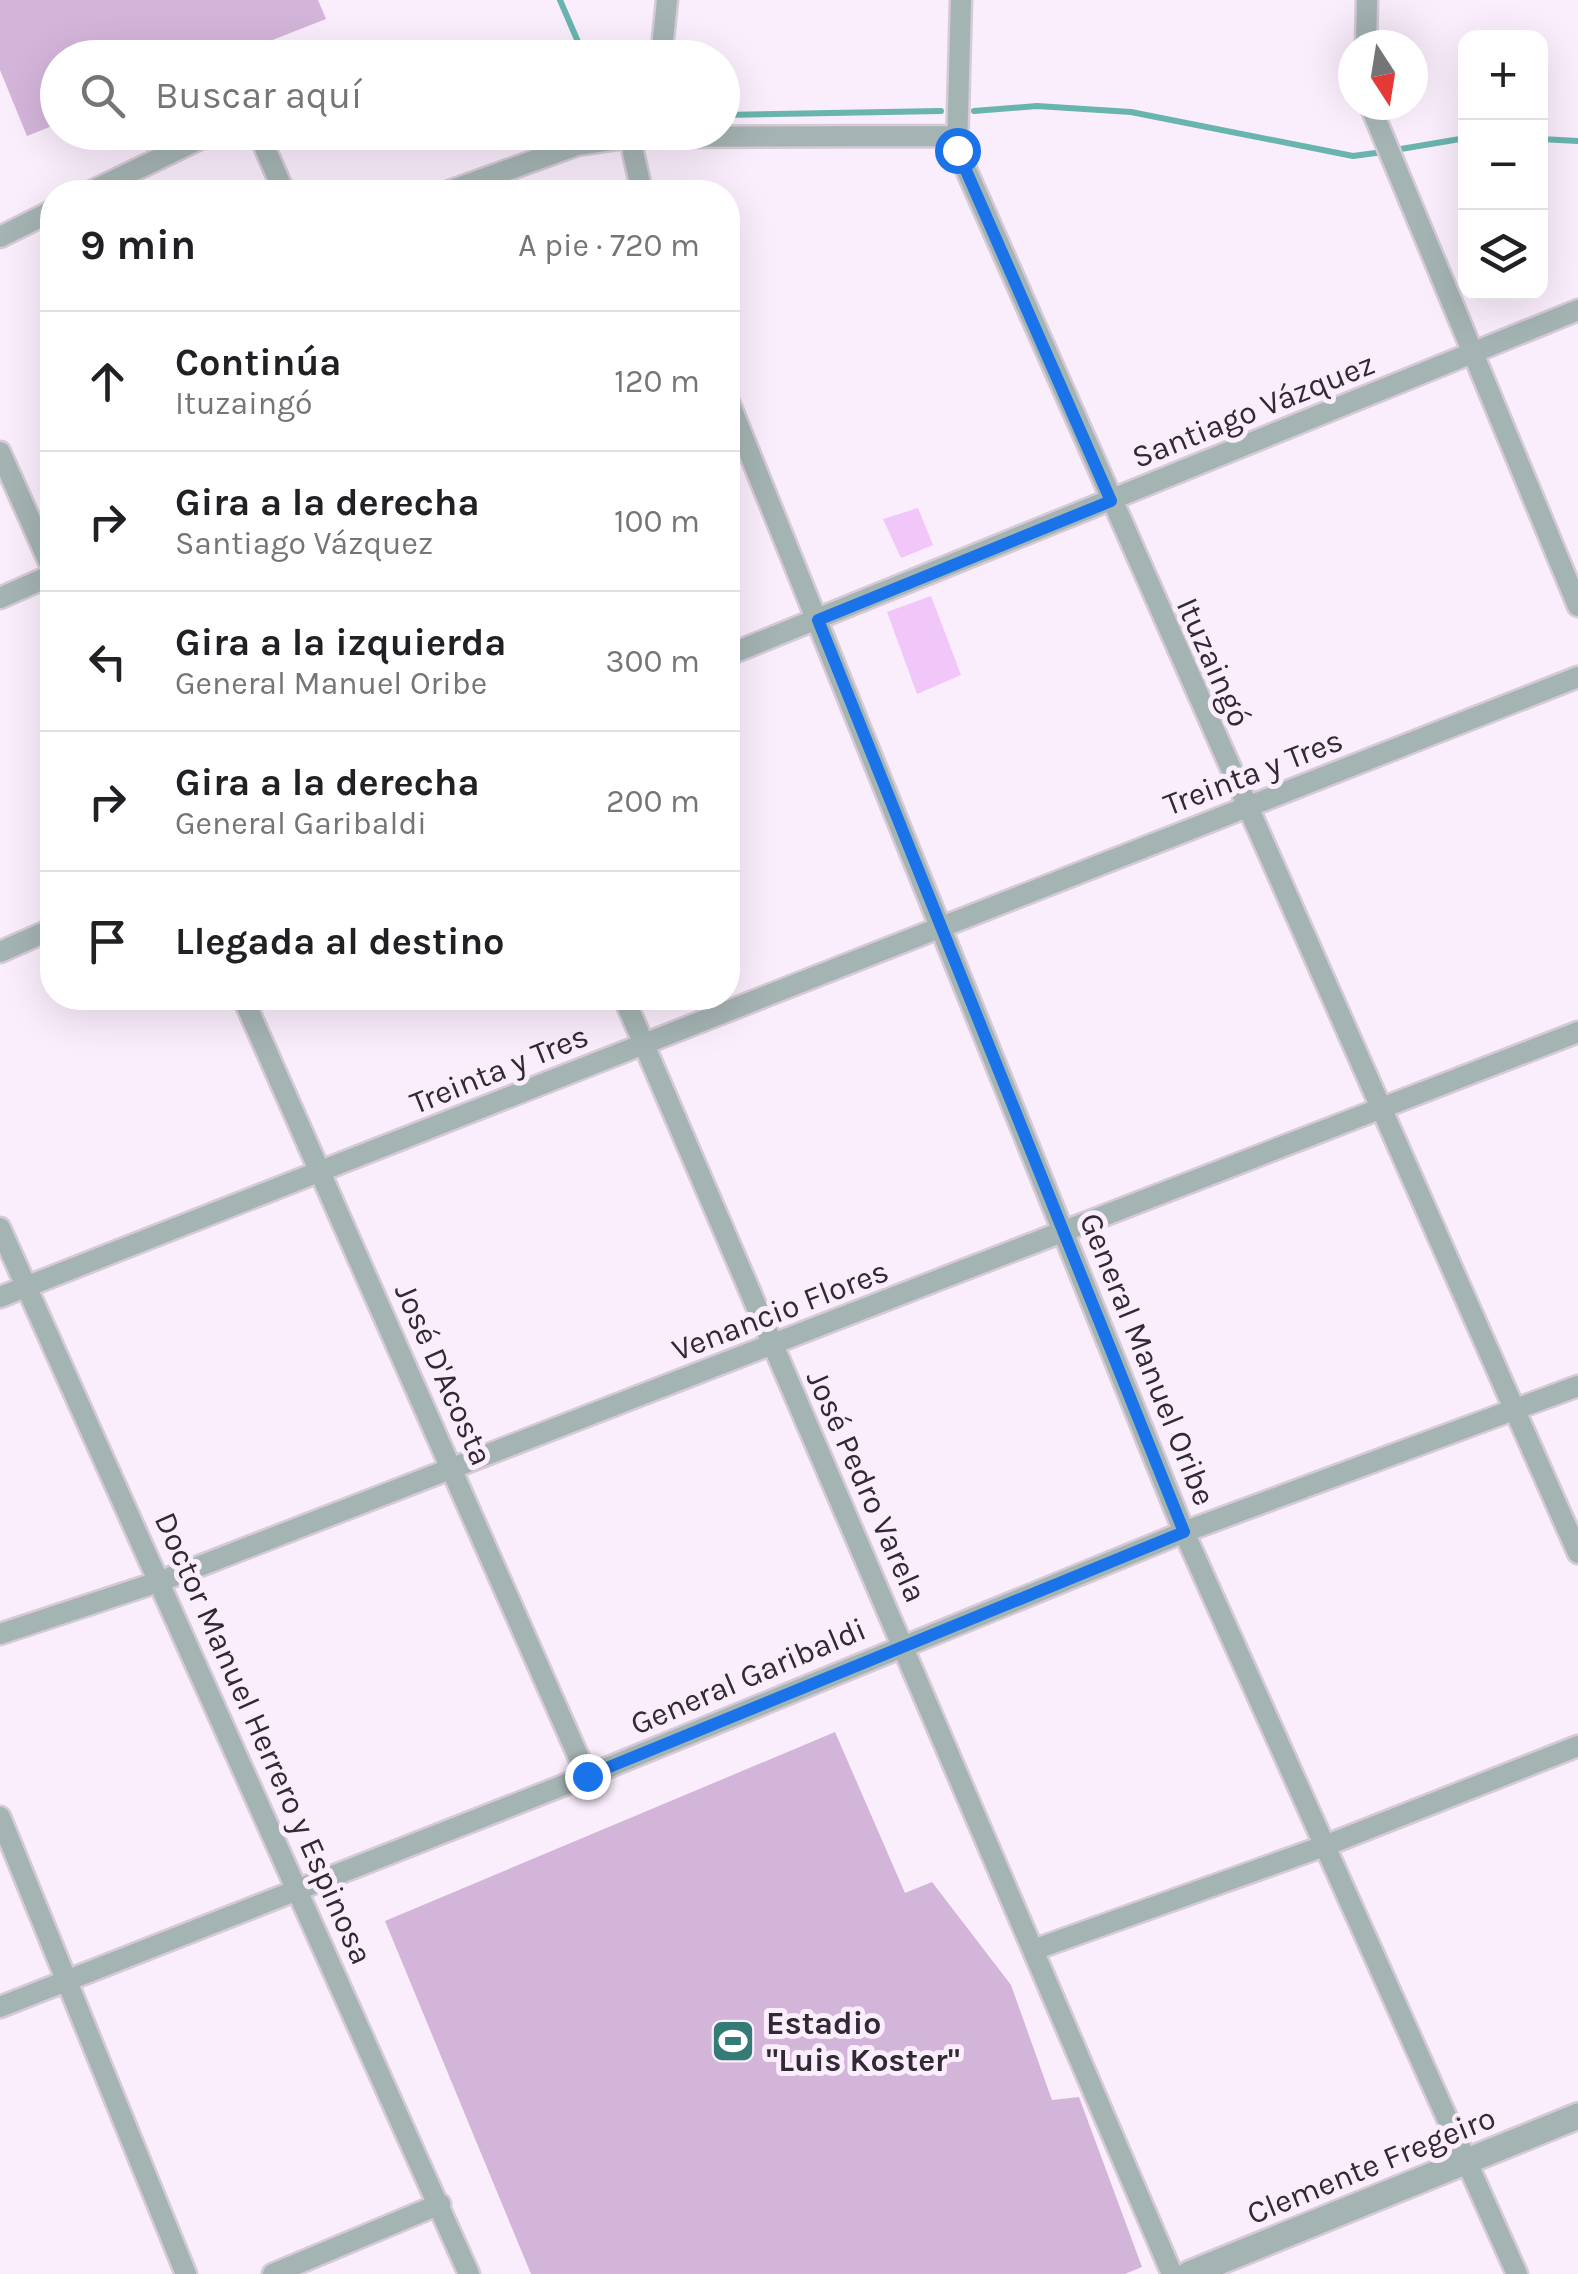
<!DOCTYPE html>
<html lang="es">
<meta charset="utf-8">
<style>
:root{--surface:#fff;--page:#f2f2f2;--text:#202124;--muted:#757577;--line:#e0e0e0}
body{margin:0;font-family:Karla,sans-serif;background:var(--page);color:var(--text)}
.controls{position:absolute;right:30px;top:30px;display:grid;overflow:hidden;border-radius:20px;box-shadow:0 10px 40px #0002}
.controls button{width:90px;height:90px;display:grid;place-items:center;padding:0;border:0;border-bottom:2px solid var(--line);background:var(--surface);color:var(--text);font:50px sans-serif}
.compass{position:absolute;left:1338px;top:30px;width:90px;height:90px;border-radius:50%;background:var(--surface);box-shadow:0 10px 40px #0002;rotate:168deg}
.stop{position:absolute;width:30px;height:30px;margin:-22px;border:8px solid #1a73e8;border-radius:50%;background:#fff}
.stop.end{background:#1a73e8;border-color:#fff;box-shadow:0 2px 10px #0008}
.list{margin:0;padding:0;list-style:none}
h2{display:flex;justify-content:space-between;align-items:center;height:130px;margin:0;padding:0 40px;font-size:42px}
h2 small{font-size:32px;font-weight:400;color:var(--muted)}
.list li{display:grid;grid-template-columns:65px 1fr auto;gap:30px;align-items:center;box-sizing:border-box;height:140px;padding:0 40px;border-top:2px solid var(--line)}
.list b{display:block;font-size:38px;white-space:nowrap}
.list p{margin:0;font-size:32px;white-space:nowrap;color:var(--muted)}
.list em{font-size:32px;font-style:normal;color:var(--muted)}
.icon{flex:none;width:55px;height:55px;fill:none;stroke:currentColor;stroke-width:2;stroke-linecap:round;stroke-linejoin:round}
.map{position:relative;flex:none;width:1578px;height:2274px;overflow:hidden}
.search{position:absolute;background:var(--surface);box-shadow:0 10px 40px #0002;left:40px;top:40px;width:700px;height:110px;display:flex;align-items:center;gap:25px;box-sizing:border-box;padding:0 35px;border-radius:55px;color:var(--muted);font-size:38px}
.panel{position:absolute;background:var(--surface);box-shadow:0 10px 40px #0002;left:40px;top:180px;width:700px;height:830px;border-radius:40px}
.map>svg:first-child{display:block}
</style>
<div class="map">
<svg width="1578" height="2274" viewBox="0 0 1578 2274">
<rect width="100%" height="100%" fill="#faedfc"/>
<path fill="#d4b5da" d="M0 0H318L326 19 229 57 58 58 57 124 27 136 0 70Z
M835 1732 905 1893 932 1882 1011 1985 1052 2100 1079 2097 1142 2267 1125 2274H531L385 1921Z"/>
<g fill="none" stroke-linecap="round" stroke-linejoin="round">
<path stroke="#69b4af" stroke-width="6" d="M560 0 585 58
M974 111 1037 106 1131 112 1353 156 1383 152
M722 115 941 111
M1540 139 1578 141
M1395 150 1466 138"/>
</g>
<path fill="#f1c6f9" d="M918 508 933 545 901 558 883 519Z
M931 596 961 675 917 694 887 612Z"/>
<g fill="none" stroke-linecap="round" stroke-linejoin="round">
<g stroke="#d6cad8" stroke-width="25">
<path id="minor" d="M961 0 957 149 1578 1553
M1366 45 1367 0
M661 58 667 0
M1370 105 1578 606
M258 132 284 192
M635 132 633 152 642 192
M90 192 214 132
M447 192 577 145 633 137 954 136
M0 237 52 211
M728 400 1184 1532 1517 2274
M0 452 52 569
M0 598 52 575
M728 655 1578 310
M0 952 52 929
M243 998 587 1776
M624 998 1172 2274
M0 1228 469 2274
M0 1297 1578 677
M0 1634 161 1581 1578 1032
M0 1817 186 2274
M1036 1949 1327 1845 1578 1746
M0 2007 587 1776 1184 1532 1578 1386
M273 2274 440 2204"/>
</g>
<g stroke="#d6cad8" stroke-width="30">
<path id="tertiary" d="M1189 2274 1578 2116"/>
</g>
<use href="#minor" stroke="#a4b4b2" stroke-width="20"/>
<use href="#tertiary" stroke="#a4b4b2" stroke-width="25"/>
</g>
<g fill="none" stroke-linecap="round" stroke-linejoin="round">
<path stroke="#1a73e8" stroke-width="12" d="M587 1776 1184 1532 818 620 1111 501 957 150"/>
</g>
<defs>
<g id="stadium-square" transform="scale(2.25)"><rect x="-9" y="-9" width="18" height="18" rx="4" fill="#347b75" stroke="#faedfc"/><path d="M0-5a6.5 5 0 1 0 0 10a6.5 5 0 1 0 0-10ZM-3.5-1.8h7v3.6h-7Z" fill="#fff"/></g>
</defs>
<g fill-rule="evenodd">
<use href="#stadium-square" x="733" y="2041"/>
</g>
<g text-anchor="middle" stroke-width="10" stroke-linejoin="round" paint-order="stroke">
<g font-size="32" fill="#312933" stroke="#faedfc">
<text transform="translate(1253 410) rotate(-22)" y="11">Santiago Vázquez</text>
<text transform="translate(1214 662) rotate(66)" y="11">Ituzaingó</text>
<text transform="translate(1253 772) rotate(-21)" y="11">Treinta y Tres</text>
<text transform="translate(499 1069) rotate(-22)" y="11">Treinta y Tres</text>
<text transform="translate(780 1310) rotate(-21)" y="11">Venancio Flores</text>
<text transform="translate(1148 1359) rotate(68)" y="11">General Manuel Oribe</text>
<text transform="translate(444 1374) rotate(66)" y="11">José D'Acosta</text>
<text transform="translate(867 1486) rotate(66)" y="11">José Pedro Varela</text>
<text transform="translate(748 1676) rotate(-23)" y="11">General Garibaldi</text>
<text transform="translate(264 1738) rotate(66)" y="11">Doctor Manuel Herrero y Espinosa</text>
<text transform="translate(1371 2165) rotate(-22)" y="11">Clemente Fregeiro</text>
</g>
<g font-size="32" font-weight="bold" fill="#312933" stroke="#faedfc" text-anchor="start">
<text x="766" y="2034">Estadio<tspan x="766" dy="37">"Luis Koster"</tspan></text>
</g>
</g>
</svg>
<div class="controls">
<button>+</button>
<button>−</button>
<button><svg class="icon" aria-label="layers" viewBox="0 0 24 24"><path d="M12 4l9 5-9 5-9-5zM3 14l9 5 9-5"/></svg></button>
</div>
<svg class="compass" viewBox="-18 -18 36 36"><path d="M0-13l5 13h-10z" fill="#e53935"/><path d="M0 13l5-13h-10z" fill="#757577"/></svg>
<div class="stop" style="left:957px;top:150px"></div>
<div class="stop end" style="left:587px;top:1776px"></div>
<div class="search"><svg class="icon" aria-label="search" viewBox="0 0 24 24"><circle cx="10" cy="10" r="6"/><path d="M15 15l6 6"/></svg>Buscar aquí</div>
<section class="panel">
<h2>9 min<small>A pie · 720 m</small></h2>
<ul class="list">
<li><svg class="icon" aria-label="ahead" viewBox="0 0 24 24"><path d="M12 20V5M6 11l6-6 6 6"/></svg><div><b>Continúa</b><p>Ituzaingó</p></div><em>120 m</em></li>
<li><svg class="icon" aria-label="right" viewBox="0 0 24 24"><path d="M7 20v-9h11M14 6l5 5-5 5"/></svg><div><b>Gira a la derecha</b><p>Santiago Vázquez</p></div><em>100 m</em></li>
<li><svg class="icon" aria-label="left" viewBox="0 0 24 24"><path d="M17 20v-9H6M10 6l-5 5 5 5"/></svg><div><b>Gira a la izquierda</b><p>General Manuel Oribe</p></div><em>300 m</em></li>
<li><svg class="icon" aria-label="right" viewBox="0 0 24 24"><path d="M7 20v-9h11M14 6l5 5-5 5"/></svg><div><b>Gira a la derecha</b><p>General Garibaldi</p></div><em>200 m</em></li>
<li><svg class="icon" aria-label="arrive" viewBox="0 0 24 24"><path d="M6 21V4h12l-3 4 3 4H6"/></svg><div><b>Llegada al destino</b></div></li>
</ul>
</section>
</div>
